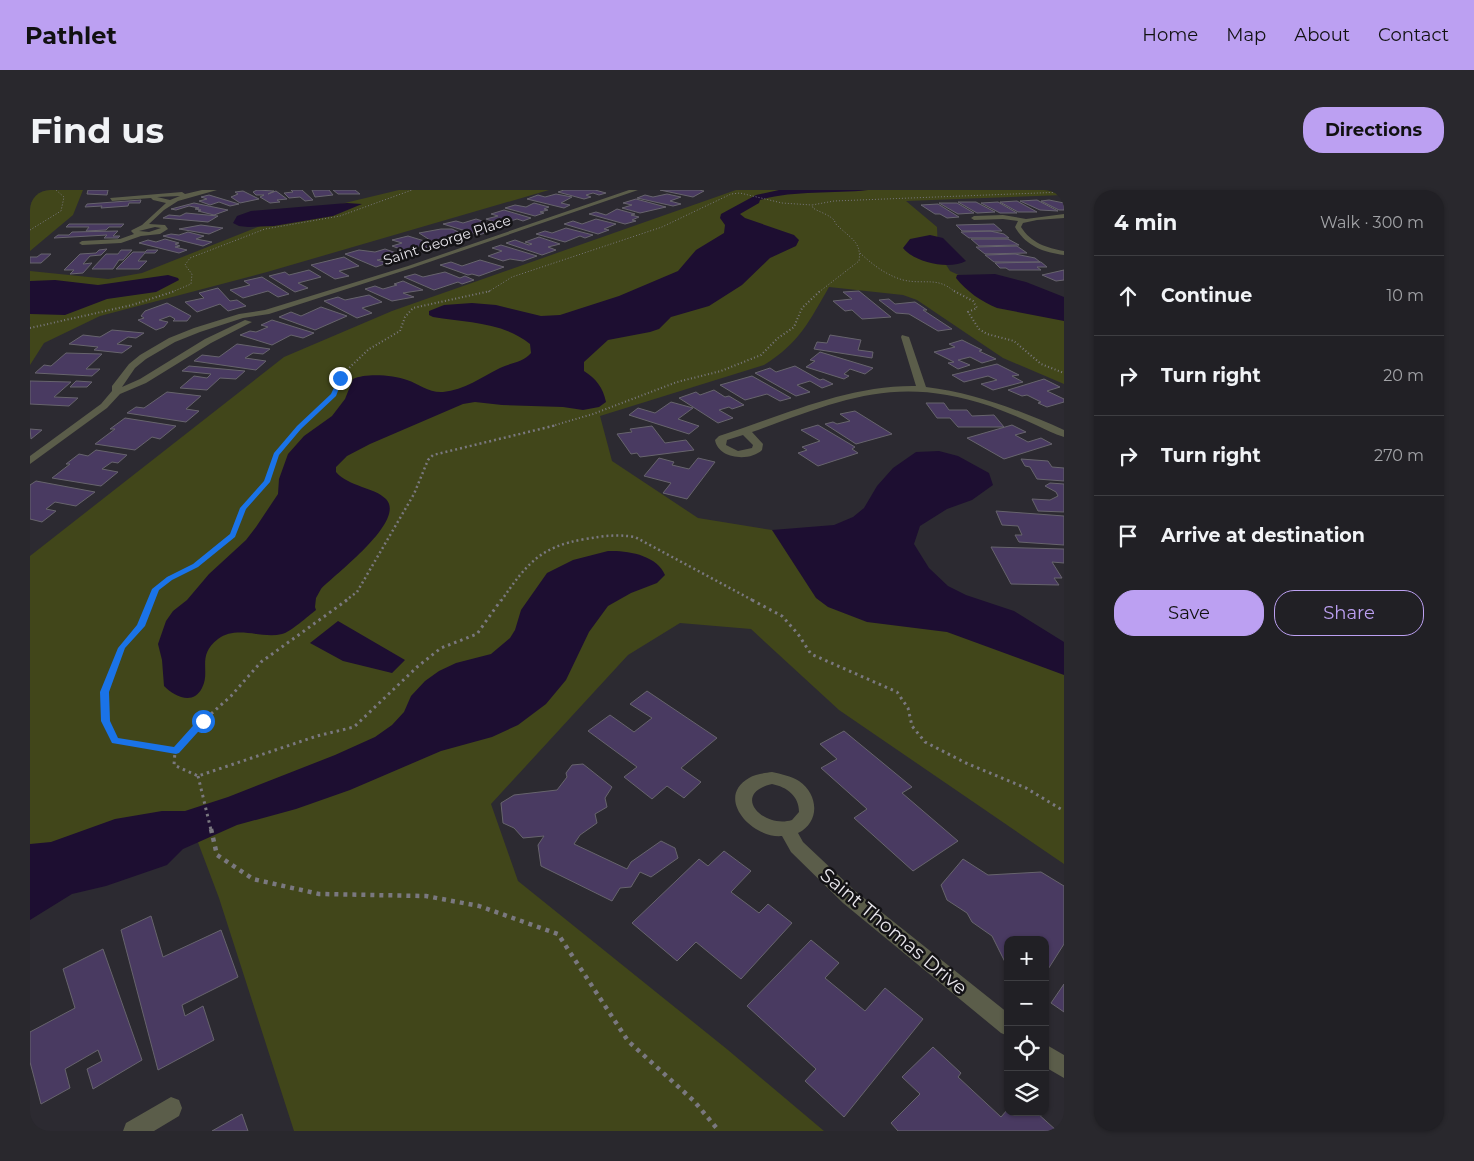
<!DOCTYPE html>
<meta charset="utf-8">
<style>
:root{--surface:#212025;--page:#29282d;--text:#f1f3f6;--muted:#a2a3a7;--line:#3e3e42;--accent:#bca0f2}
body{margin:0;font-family:Montserrat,sans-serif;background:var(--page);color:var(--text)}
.controls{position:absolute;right:15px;bottom:15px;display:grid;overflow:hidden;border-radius:10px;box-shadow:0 1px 4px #0004}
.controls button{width:45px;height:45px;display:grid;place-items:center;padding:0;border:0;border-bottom:1px solid var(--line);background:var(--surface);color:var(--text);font:25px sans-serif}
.stop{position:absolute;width:15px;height:15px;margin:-11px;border:4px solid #1a73e8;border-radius:50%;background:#fff}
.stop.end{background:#1a73e8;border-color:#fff;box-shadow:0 1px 5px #0008}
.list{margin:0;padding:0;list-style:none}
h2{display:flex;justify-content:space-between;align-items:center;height:65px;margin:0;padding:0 20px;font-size:21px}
h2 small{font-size:16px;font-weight:400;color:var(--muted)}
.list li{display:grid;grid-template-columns:32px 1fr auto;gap:15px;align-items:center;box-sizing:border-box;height:80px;padding:0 20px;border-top:1px solid var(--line)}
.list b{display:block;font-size:19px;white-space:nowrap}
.list em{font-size:16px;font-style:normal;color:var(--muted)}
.actions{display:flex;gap:10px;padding:15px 20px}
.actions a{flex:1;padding:11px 0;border:1px solid var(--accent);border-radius:20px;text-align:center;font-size:18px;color:var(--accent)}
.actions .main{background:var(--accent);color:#111}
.icon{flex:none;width:28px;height:28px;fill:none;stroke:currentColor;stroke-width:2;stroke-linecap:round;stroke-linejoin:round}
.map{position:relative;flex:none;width:1034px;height:941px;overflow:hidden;border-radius:20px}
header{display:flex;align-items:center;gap:30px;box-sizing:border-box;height:70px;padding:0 25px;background:var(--accent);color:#111}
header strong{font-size:24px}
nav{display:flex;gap:28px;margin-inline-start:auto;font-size:18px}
.intro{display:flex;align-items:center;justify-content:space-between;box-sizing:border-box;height:120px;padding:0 30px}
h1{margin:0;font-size:35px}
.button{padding:12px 22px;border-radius:20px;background:var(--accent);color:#111;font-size:18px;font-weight:700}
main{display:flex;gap:30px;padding:0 30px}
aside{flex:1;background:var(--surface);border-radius:20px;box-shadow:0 1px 4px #0004}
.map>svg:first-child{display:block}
</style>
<header>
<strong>Pathlet</strong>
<nav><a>Home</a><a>Map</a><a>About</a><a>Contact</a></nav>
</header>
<div class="intro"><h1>Find us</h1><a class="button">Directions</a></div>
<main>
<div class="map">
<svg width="1034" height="941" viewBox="0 0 1034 941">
<rect width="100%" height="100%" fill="#2c2a31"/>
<path fill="#41461a" d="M0 0H53L43 25 0 61Z
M369 0H519L237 82 70 126 14 153 0 175V81L78 89 112 83 248 29Z
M706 0H1034V5L876 11 907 37 908 62 920 81 991 114 1034 130V194L973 168 887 110 873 105 799 97C779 132 769 153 734 175L570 226 582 271 668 328 742 340 843 390 1034 468V674L809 520 721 439 650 433 598 465 461 614 488 691 698 860 794 941H264L189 708 158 626 0 663V366L254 167 362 121Z"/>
<path fill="#1d0e31" d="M749 0H838C802 4 764 0 730 10L729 13 710 24 715 28 764 45 769 50 766 56 740 68 712 95 679 116 641 127 629 139 620 142 578 150 554 172V181C566 189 573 197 576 212L569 217 553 220 533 217 472 215 445 212 433 214 340 254 317 266 306 277V282C319 297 344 297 356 309 377 331 304 385 291 399L286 408 285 417 286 420C278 426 261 442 252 444 231 449 207 435 188 449 166 466 181 481 172 498 163 516 144 506 134 496L132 470 128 454 136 431 143 421 157 410 179 384 216 350 226 337 248 304 249 289 258 264 274 246 302 226 315 209 323 189C336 183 363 185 377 190 389 194 399 203 413 202 434 200 452 187 470 178 480 173 494 172 501 163L500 154C471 131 436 133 403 127L399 125V121L414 115 442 113 466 115 511 126 530 125 589 106 648 81 666 60 694 43 695 35 690 28 691 24 726 5Z
M317 13 332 14 303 26 244 36 218 37 209 36 203 33 207 26 221 21Z
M900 45 913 48 936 71C920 80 885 73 873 58L880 49Z
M965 84 996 92 1034 107V131L967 118C952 112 936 101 926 88L927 85Z
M138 85 148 88 149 90 126 102 77 109 35 125 0 124V91L25 90 68 95Z
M909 261 928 266 959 283 963 295 942 310 917 319 890 336 884 354 899 378 918 396 936 405 984 421 1034 452V485L917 442 837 432 798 417 786 408 742 340 804 335 823 327 834 318 847 296 863 278 886 262Z
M578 361C597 360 627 365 635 385L627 393 601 403 578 416 559 442 536 490 516 514 488 535 462 547 411 561 320 600 266 619 207 635 153 659 137 675 76 696 42 704 0 730V654L21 652 85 629 132 621H155L198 607 305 565 345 547 362 535 374 522 381 506 395 491 409 481 426 473 461 464 480 448 485 440 491 420 517 383 543 370Z
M308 431 375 470 362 483 313 471 280 453Z"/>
<path fill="#493a61" stroke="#67646d" d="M58 0H78L77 5 57 4Z
M227 0 244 1 238 4 246 1 257 9 247 10 250 12 240 13 230 7 234 5H226L223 2Z
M261 0H272L283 10 275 11 270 7 259 8 254 3 263 2Z
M282 0H299L303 5 285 7Z
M303 0H325L330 4H308Z
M534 0H565L576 3 569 5 563 3 556 5 561 7 554 9 528 2Z
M630 0H669L674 1 663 7Z
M213 1 229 9 210 13 201 7 208 4 205 2Z
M526 4 542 7 531 13 540 15 534 18 497 9 508 5 515 7Z
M637 4 651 7 640 11 651 14 643 16 607 8 615 5 623 7Z
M179 5 209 14 200 16 189 12 180 15 169 11 177 9 171 7Z
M606 9 636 17 610 23 592 18 602 15 593 13Z
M111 10 110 13H99L98 16 71 18 72 16 55 17 57 14Z
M1007 10 1028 21 1010 20 990 11Z
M1019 10 1034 13V20H1029L1011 11Z
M987 11 1007 22H988L970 12Z
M928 12H946L965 22 947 23Z
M968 12 987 23H970L951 13Z
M164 13 198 20 184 25 168 21 171 20 165 19 169 18 159 16 146 20 141 19Z
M504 13 519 17 514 19 518 20 510 22 514 23 505 26 475 18 485 15 496 17Z
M909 13H927L944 23 928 24Z
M908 14 929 27 917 28 910 24H905L891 15Z
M587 19 605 24 601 25 609 27 602 30 606 31 595 34 559 24 566 22 576 25Z
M474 20 501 28 493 31 487 29 471 34 456 29 468 26 461 24Z
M156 23 188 26 178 32 133 28 139 25 150 26Z
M446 29 462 34 449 40 458 42 449 45 413 34 426 31 433 33Z
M566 29 586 34 574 39 579 40 568 44 534 34 543 31 552 34Z
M39 34H94L91 37H79L76 40 56 41 59 37H36Z
M964 34 972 41H932L926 35Z
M171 35 193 38 179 44 149 39Z
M536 38 563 45 555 48 550 46 535 52 506 44 515 41 522 43Z
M411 39H422L439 47 431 49 426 47 403 52 389 43Z
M88 41 83 46H90L88 48H74L77 45 24 48 28 45H39L42 42Z
M960 41 974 44 979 48H939L931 42Z
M158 42 174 46 166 49 182 52 173 56 133 46 141 44 149 45Z
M378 46 411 56 402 59 392 56 376 61 362 56 372 53 362 50Z
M509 47 530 54 518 57 526 60 512 65 476 53 485 50 499 55 502 54 495 52Z
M135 49 149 53 145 54 150 56 145 57 157 60 149 63 109 53 118 50 126 52Z
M941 49H978L989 55 949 56Z
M471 55 507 66 493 71 480 69 473 71 458 66 472 61 462 58Z
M987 56 997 63 955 64 946 57Z
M77 59 71 65 60 66 53 74 62 73 53 83 40 84 44 80H34L50 64 66 63 69 60Z
M355 59 372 65 347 70 357 73 346 77 315 64 329 60 345 62Z
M91 60H102L93 70H89L83 79H62L76 64H88Z
M117 60H128L125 63H115L108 71H117L109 79H86L103 62H115Z
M11 64H21L11 73H0V67H7Z
M985 64 1005 68 1010 72H964L955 65Z
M314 67 329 76 309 81 319 86 305 89 281 75Z
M450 70 474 77 449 86 442 84 438 85 410 75 421 72 432 76Z
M1011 72 1017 77H1007L1011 80H979L976 78H970L965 73Z
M279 80 291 87 268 93 278 98 265 102 239 86 255 82 259 85Z
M1034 80V90L1026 91 1012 85Z
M415 82 430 88 435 86 444 90 432 94 428 92 404 100 374 87 385 84 393 87Z
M232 87 259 104 248 107 238 101 213 108 200 100 220 95 214 91Z
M373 91 393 100 373 103 384 107 362 111 335 99 345 96 353 99 367 95 364 94Z
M188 98 200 111 207 110 216 116 198 121 190 114 167 122 155 112 174 108 169 103Z
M829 101 861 127 832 129 822 120 815 121 803 111 822 109 813 102Z
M339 105 352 112 332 118 342 123 327 128 294 111 308 107 315 110Z
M859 109 865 114 885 112 897 120H893L922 139 908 141 879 124 866 123 849 110Z
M137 113 161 126 157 131H143L145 129 140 126 129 130 138 132 134 137 126 140 108 130 114 128 111 126 115 121Z
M291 117 317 126 285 140 249 127 261 122 271 126Z
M242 130 284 143 273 148 261 145 242 155 210 145 220 141 226 142 238 137 231 135Z
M82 140 114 143 106 148 98 147 87 154 102 156 92 163 64 160 68 157 39 154 53 145 70 147Z
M800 145 831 150 828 160 843 162 842 168 784 159 787 152 797 153Z
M932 150 952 160 949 161 966 169 952 173 940 167 928 170 940 175 928 179 918 173 924 172 904 162 925 157 919 154Z
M207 154 240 159 233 164 223 163 215 168 236 171 226 180 164 171 172 165 189 167Z
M790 162 843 178 835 184 820 179 814 184 819 186 814 189 776 177 785 171 780 170Z
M36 163 72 164 56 179H70L62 186 5 183 14 175 21 176Z
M967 174 989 185 982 186 993 192 963 200 951 194 967 190 958 186 934 192 922 185Z
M159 176 215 181 206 189 190 188 177 200 150 198 164 186 177 188 181 184 152 181Z
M765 176 790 190 793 189 803 194 792 198 780 191 767 195 780 202 766 206 725 183 740 178 746 182Z
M722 186 761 208 750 211 737 204 715 210 690 195Z
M1014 189 1030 197 1017 201 1034 209V212L1017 217 1008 213 1011 212 997 205 992 206 978 200Z
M0 191 41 192 24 207 48 208 39 216 0 214Z
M46 191 62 192 57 197H40Z
M684 200 695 207 699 206 714 215 702 219 699 217 689 220 703 228 688 233 649 208 666 202 670 205Z
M137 202 171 206 156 219 169 221 156 232 97 223 106 217 114 218Z
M641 212 663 218 648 229 669 236 659 244 599 225 608 218 625 223Z
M896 213H914L919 220H937L942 226 964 225 974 237H928L920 228H907Z
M825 221 862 244 826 254 795 234 803 232 807 234 820 231 810 224Z
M95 228 146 236 130 249 122 247 105 260 65 254 85 239H80Z
M788 235 825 257 822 259 828 263 788 276 768 263 777 260 772 257 790 251 771 240Z
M982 235 996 242 985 245 998 252 1011 248 1022 254 974 269 937 248Z
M622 236 635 253 656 250 664 260 610 267 607 263 601 264 587 244 602 242 600 239Z
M0 239 12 240 1 249Z
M66 260 97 265 88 273 82 272 72 279 88 282 71 296 22 288 40 274H36L49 264 58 266Z
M629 268 644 272 642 275 659 279 668 268 685 272 657 309 633 303 641 293 614 286Z
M991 269 1018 271 1022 277 1034 278V291L1007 289 1000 277 995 276Z
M6 291 65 302 46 316 25 312 16 319 26 321 12 332 0 329V295Z
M1020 293 1034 294V322L1008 321 1002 309 1020 310 1028 306 1026 302 1015 296Z
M966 321 1034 326V355L989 352 985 345H992L988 336 972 335Z
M961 357 1034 359V373L1022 372 1032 388H1024L1029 395 981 394Z
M617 501 687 548 651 578 671 592 654 608 637 596 622 609 594 587 607 577 558 541 580 525 604 542 622 528 600 514Z
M814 541 882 597 872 603 928 651 883 681 824 628 837 619 791 578 807 569 790 554Z
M553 574 582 597 575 608 577 617 565 624 567 633 550 645 544 654 597 679 601 672 631 651 645 658 648 668 621 687 610 682 601 697 590 698 582 711 511 676 508 655 514 646 493 648 484 638 473 633 471 613 484 605 527 600 537 587 536 583 542 575Z
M694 661 721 681 701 702 729 723 738 714 762 733 711 789 666 752 647 771 602 733 669 669 678 676Z
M933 669 958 685 1011 682 1034 696V754L1015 784V750H978V778L962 746 942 732 937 723 917 710 911 695Z
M121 726 133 767 191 740 208 787 152 815 155 826 173 816 184 850 128 880 91 740Z
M781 750 809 773 795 788 835 821 855 798 893 829 814 927 775 891 786 879 717 816Z
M73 759 112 870 63 899 57 879 72 871 68 860 35 879 40 898 11 914 0 872V842L45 818 33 779Z
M1034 794V822L1021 813Z
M903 857 931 883 928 887 971 927 978 919V922H1006L1027 941H868L861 933 890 904 872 887Z
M212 924 218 941H182Z"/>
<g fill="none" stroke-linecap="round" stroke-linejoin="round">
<path stroke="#7a787f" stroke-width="1" stroke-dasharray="1 2" stroke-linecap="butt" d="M0 40 31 21 34 7 26 0
M830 63C843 75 856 85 873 90 895 95 907 86 925 102
M142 102 161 94 162 84 155 75 160 68 235 39 310 26 382 0
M458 102 482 87 632 37 701 4 710 3 752 13 782 15
M789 102 829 71C832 52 820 48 808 36 806 35 805 32 804 30 798 24 789 22 783 18L782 15 804 11 1034 2"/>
<path stroke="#7a787f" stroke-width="2" stroke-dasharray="1 2.5" stroke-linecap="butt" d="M924 101 943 111 947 118 938 122 949 139 957 144 984 151 1011 174 1034 183
M0 138 102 115 145 101
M271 236 304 204 310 188 319 178 339 159 370 141 375 127 383 118 460 101
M522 236 563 224 647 192 691 181 731 165 748 148 764 137 772 118 790 101"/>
<path stroke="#7a787f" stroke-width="2.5" stroke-dasharray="2 3" stroke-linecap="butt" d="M121 411 126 399 139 388 166 376 203 345 213 318 237 292 246 265 272 235
M315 411 327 402 384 304 398 270 403 265 527 235
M471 411C497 374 509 357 555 349 574 346 586 344 605 347L724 411"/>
<path stroke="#7a787f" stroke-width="3" stroke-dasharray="2.5 4" stroke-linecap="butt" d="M122 410 111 435 92 457 75 502V531L85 551 146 561
M317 410 231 472 201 506 163 540 145 562 144 575 168 586 287 546 324 537 387 477 411 458 447 444 471 410
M722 410 752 426 768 444 781 464 867 502 878 518 882 536 895 552 936 573 996 598 1034 621
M168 586 181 640"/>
<path stroke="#7a787f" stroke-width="4.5" stroke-dasharray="4 5" stroke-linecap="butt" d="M181 639 187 665 223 689 289 704 396 706 449 716 528 744 598 851 664 911 689 941"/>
<path fill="#5b5d4a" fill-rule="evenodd" d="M172 0H187L148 11 134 20 119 34 135 35 138 39 130 44 111 46 91 53 52 55 49 53 52 51 90 49 104 44 101 41 102 40 112 35 136 13 123 10 121 8 82 11 80 8 152 2 155 4ZM150 6 140 10 127 7ZM125 37 131 38 119 42 109 41Z
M599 0H608L382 78 239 124 213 128 170 142 145 152 116 169 105 178 92 197 110 189 175 149 215 130 222 132 181 153 116 193 90 204 77 218 0 274V266L71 214 82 201V196L99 174 110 165 139 148 164 138 209 124 235 120 378 76Z
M1034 24V28L1007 30 993 33 991 37C1001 53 1017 58 1034 61V65C1013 62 996 56 985 37L988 31 973 29 944 30 941 28 944 26 973 25 996 29Z
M872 145 879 147 896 197C945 203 989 220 1034 240V247C1024 244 1015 239 1006 235 991 228 976 222 960 216 865 184 811 210 722 242L733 254 732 260C720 272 688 269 685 250L689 246C755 225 817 195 886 196L871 147ZM713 245 723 255 722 258 708 261 696 255 697 250Z
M742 582C751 584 761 586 769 591 789 605 790 632 768 643L773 652 825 701 978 823V846L971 843 813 713 761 662 752 646C723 649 684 608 719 588 725 584 735 583 742 582ZM742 594C757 597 769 606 769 622L762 630C733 639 700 604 742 594Z
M1015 854 1034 865V888L1015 877Z
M141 907 149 910 152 918 149 926 124 941H93L96 933Z"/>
</g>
<path fill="#1a73e8" d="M309 187 313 188 306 206 271 239 249 265 240 292 216 319 205 347 168 377 142 390 129 400 115 436 95 458 79 502 80 531 88 548 144 557 170 528H176V533L149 563 146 564 82 553 71 531 70 502 88 458 107 435 122 399 137 387 163 374 200 344 210 318 234 291 244 263 267 236 301 204Z"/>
<g text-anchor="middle" stroke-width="5" stroke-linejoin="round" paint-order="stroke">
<g font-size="14" fill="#e8e6ec" stroke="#141316">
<text transform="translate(417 50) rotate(-18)" y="5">Saint George Place</text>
</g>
<g font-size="19" fill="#e8e6ec" stroke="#141316">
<text transform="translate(864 741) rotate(40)" y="7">Saint Thomas Drive</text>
</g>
</g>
</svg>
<div class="controls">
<button>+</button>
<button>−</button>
<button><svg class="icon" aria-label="locate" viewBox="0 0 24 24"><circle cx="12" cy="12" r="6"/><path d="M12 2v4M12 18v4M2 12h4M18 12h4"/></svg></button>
<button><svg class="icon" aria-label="layers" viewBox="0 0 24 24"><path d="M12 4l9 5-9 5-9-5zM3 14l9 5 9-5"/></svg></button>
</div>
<div class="stop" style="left:173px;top:531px"></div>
<div class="stop end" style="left:310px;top:188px"></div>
</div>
<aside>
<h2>4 min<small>Walk · 300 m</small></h2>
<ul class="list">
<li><svg class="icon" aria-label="ahead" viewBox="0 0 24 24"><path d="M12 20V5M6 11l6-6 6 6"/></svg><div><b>Continue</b></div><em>10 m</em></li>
<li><svg class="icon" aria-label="right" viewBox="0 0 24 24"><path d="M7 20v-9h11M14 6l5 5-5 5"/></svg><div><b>Turn right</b></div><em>20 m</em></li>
<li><svg class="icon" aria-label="right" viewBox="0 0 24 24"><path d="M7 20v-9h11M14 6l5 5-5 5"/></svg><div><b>Turn right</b></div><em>270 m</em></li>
<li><svg class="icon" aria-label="arrive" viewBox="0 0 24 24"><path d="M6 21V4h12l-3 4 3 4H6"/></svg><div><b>Arrive at destination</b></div></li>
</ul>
<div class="actions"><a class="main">Save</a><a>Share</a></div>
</aside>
</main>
